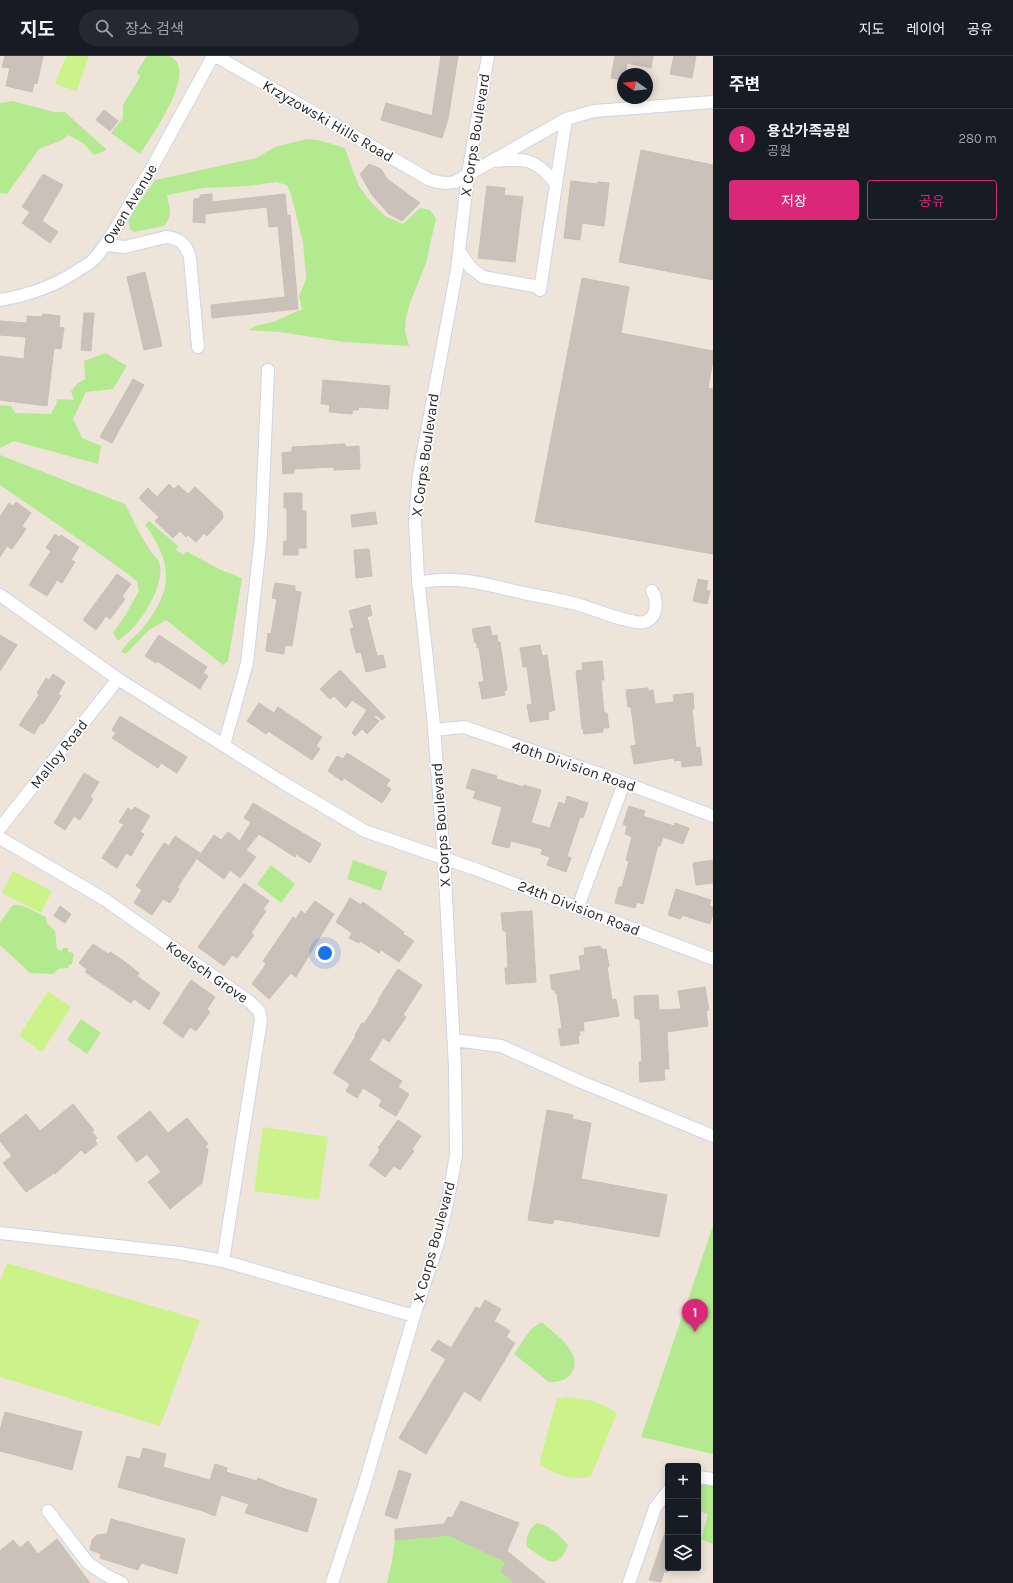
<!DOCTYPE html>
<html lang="ko">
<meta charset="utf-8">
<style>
:root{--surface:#171b24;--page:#242831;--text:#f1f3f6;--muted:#9ea1a6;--line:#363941;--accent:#db2777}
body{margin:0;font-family:Karla,"Noto Sans KR",sans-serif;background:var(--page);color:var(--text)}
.controls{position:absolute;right:12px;bottom:12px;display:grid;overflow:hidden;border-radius:4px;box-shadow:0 2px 10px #0003}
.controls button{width:36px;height:36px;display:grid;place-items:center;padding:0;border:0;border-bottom:1px solid var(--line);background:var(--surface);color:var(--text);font:20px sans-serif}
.compass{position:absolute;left:617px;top:12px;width:36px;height:36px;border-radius:50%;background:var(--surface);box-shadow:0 2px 10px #0003;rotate:284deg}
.you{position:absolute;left:325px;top:897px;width:14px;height:14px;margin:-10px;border:3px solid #fff;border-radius:50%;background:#1a73e8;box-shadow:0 0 0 6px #1a73e833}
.badge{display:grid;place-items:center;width:26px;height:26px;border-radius:50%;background:var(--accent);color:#fff;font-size:13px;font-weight:700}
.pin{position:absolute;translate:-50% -33px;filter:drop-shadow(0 1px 2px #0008)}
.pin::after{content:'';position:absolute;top:21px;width:14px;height:12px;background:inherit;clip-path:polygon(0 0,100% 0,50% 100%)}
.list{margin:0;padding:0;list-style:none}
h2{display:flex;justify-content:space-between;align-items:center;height:52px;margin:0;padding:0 16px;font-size:17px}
h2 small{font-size:13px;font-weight:400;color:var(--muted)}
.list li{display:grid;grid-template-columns:26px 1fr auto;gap:12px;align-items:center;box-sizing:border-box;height:60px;padding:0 16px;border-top:1px solid var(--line)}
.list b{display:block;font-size:15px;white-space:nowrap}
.list p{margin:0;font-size:13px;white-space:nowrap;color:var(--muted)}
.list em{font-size:13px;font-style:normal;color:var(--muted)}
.actions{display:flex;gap:8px;padding:12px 16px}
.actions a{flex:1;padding:9px 0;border:1px solid var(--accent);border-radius:4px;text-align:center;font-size:14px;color:var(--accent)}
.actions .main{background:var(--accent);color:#fff}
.icon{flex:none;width:22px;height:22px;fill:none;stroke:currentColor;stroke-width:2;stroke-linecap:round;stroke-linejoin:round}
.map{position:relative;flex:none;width:713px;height:1527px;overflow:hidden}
header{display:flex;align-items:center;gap:24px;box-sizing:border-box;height:56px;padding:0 20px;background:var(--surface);border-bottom:1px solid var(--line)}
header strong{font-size:19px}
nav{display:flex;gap:22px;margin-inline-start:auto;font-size:14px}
.search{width:280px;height:36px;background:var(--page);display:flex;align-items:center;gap:10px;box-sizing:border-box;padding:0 14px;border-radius:22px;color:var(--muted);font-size:15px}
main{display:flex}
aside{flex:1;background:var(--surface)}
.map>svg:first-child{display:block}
</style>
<header>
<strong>지도</strong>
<div class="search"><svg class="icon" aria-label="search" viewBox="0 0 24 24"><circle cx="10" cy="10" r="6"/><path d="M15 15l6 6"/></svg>장소 검색</div>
<nav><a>지도</a><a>레이어</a><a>공유</a></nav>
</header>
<main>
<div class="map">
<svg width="713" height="1527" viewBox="0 0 713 1527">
<rect width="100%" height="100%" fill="#eee4da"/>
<path fill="#b3ea90" d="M147 0C153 0 164 0 169 0 201 12 150 82 140 98L111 77 123 62V49L140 21 137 16Z
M12 45 54 56H65L107 94 94 99 83 87 68 79 62 84 39 93 7 138 0 137V47Z
M306 83 318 84 345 92 353 115 359 130 370 145 385 160 403 168 420 152 430 154 436 162 426 207 410 247 406 262 405 275 409 290 344 286 280 276 248 274 258 269 273 266 302 253 299 240 306 223 303 186 291 138 287 129 276 126 248 130 203 132 167 139C169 153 174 157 164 170L134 176 130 173 128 163 155 124 256 102 275 91Z
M106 297 127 310 113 333 86 336 73 363 82 382 101 390 98 408 14 385 0 392V349L11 350 15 357 51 358 56 349 57 343 74 344 71 335 78 327 85 323 84 305Z
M0 399 125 448C134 465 141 482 152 497 153 499 156 501 158 504 168 522 145 560 132 573 128 577 122 581 118 585L113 577 126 558 139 535 137 525 96 495 0 429Z
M149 465 178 490 176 494 184 499 186 495 219 513 242 522 228 605 223 609 166 564 149 574 126 598 121 596C125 588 135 581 141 574 163 547 175 523 158 490 154 482 151 476 145 469Z
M353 804 387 816 381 835 347 823Z
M271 809 295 828 281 847 257 828Z
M13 849 24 850 46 861 47 867 55 875 57 893 61 895 63 892H68V895L74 898 72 908 69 909 68 912 58 913 54 918 30 917 0 889V866Z
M81 963 101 977 87 998 67 984Z
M713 1170V1398L641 1381Z
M542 1266C555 1278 585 1298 571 1318 566 1325 558 1326 549 1326L514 1298 531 1273Z
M698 1426 713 1428V1488L701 1483 708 1458 698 1455Z
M537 1467C550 1469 559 1479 568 1489 557 1517 546 1504 527 1491 525 1482 529 1472 537 1467Z
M449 1479 506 1506 501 1515 514 1527H387L392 1505 395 1484Z"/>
<path fill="#ccf38a" d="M66 0H89L77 35 55 28Z
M13 815 52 835 41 857 2 837Z
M48 935 71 951 42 996 19 980Z
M263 1071 328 1081 319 1144 254 1135Z
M7 1207 200 1264 160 1370 0 1321V1225Z
M567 1341C587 1343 600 1345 617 1357L591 1420C574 1426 555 1418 540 1409L541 1400 557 1343Z"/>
<path fill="#c9c1ba" stroke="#c9c0b3" d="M5 0H43L37 28 34 27 32 36 6 30 10 12 2 11Z
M441 0H458L448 63 442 82 381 64 386 47 432 60Z
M615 0H653L651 12 627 7 625 18H623V24L611 22Z
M674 0H696L692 22 670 18Z
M104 54 118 65 110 75 96 64Z
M641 94 713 109V224L619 206Z
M369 108 381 113 387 123 420 147 402 165 389 158 372 139 360 118Z
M43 118 63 129 42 165 58 176 50 187 22 167 30 156 22 151Z
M571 125 597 128 598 126 609 127 604 170 582 167 580 184 564 182Z
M487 130 505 132 504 139 523 141 515 206 478 202Z
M212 138V146L285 138 287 160 290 159 298 253 212 262 211 249 285 241 278 170 269 171 267 151 205 158V167L193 166 194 143 200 142V139Z
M145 216 162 290 144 294 127 221Z
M582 222 629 231 621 277 713 295V305L708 332 713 333V498L535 466Z
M84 257H94L91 295 81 294Z
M43 258 60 260 59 271 64 272 61 293 54 292 47 350 0 344V300L24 303 26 281 0 279V265L27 267V260L42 261Z
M133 323 144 329 112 387 100 381Z
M323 324 390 330 388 353 359 351 358 354H353L352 358 329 356 330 349 321 348Z
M345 388V391L359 390 360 413 334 414V411L294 413V417L283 418 282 397 292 396V391Z
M169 428 174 433 178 429 188 438 195 431 222 456 223 462 207 480 204 477 196 486 188 479 186 481 180 475 173 482 155 465 159 461 139 442 148 432 157 441Z
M284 437H302V455H306V492H298V499H283L284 485H287V452H284Z
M16 446 31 457 22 470 26 473 12 493 7 490 0 501V461L9 447 13 450Z
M375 456 377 468 352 471 351 459Z
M55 478 59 481 61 479 79 491 71 504 75 506 62 527 57 524 47 540 29 529 51 495 46 492Z
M369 493 372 520 356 522 354 494Z
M117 518 131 528 122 540 125 543 110 563 106 560 96 574 83 564Z
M698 523 708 525 706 534 710 535 707 548 693 545Z
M275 527 295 530V535L301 536 292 590 285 589 284 598 266 595 268 577 271 578 277 543 272 542Z
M370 549 372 559 367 561 377 600 383 599 386 611 366 616 361 596 356 597 350 573 354 572 349 555Z
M490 570 492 580 497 579 498 587 500 586 507 634 504 635 505 639 482 643 479 626H484L479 591 477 592V587H475L472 573Z
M0 579 17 589 0 615Z
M159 579 207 611 203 617 208 620 200 633 157 605 156 607 145 600Z
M540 589 542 600 547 599 555 654 548 656 549 663 530 666 527 649 532 648 527 611H523L520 592Z
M602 605 604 624H601L604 657H607L609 672H603V676L584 678 583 673H582L576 615 583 614 582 607Z
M340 614 385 661 382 664 376 659 374 661 379 665 367 678 362 673 355 680 352 677 367 654 352 644 346 652 334 640 330 643 320 633Z
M53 618 65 626 58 638 61 640 43 668 41 667 34 678 19 669 39 639 37 637 46 622 49 624Z
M648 632V635L653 634 655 648 674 646 673 639 693 637 694 653H692L696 692 700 691 702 709 682 711 681 704 674 705V702L634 708 631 690 636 689 631 651H628L626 634Z
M259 647 274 657 278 651 322 681 316 690 320 693 312 704 268 675 266 678 247 665Z
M120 660 187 701 177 717 161 707 158 712 112 682 116 677 112 674Z
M347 697 390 724 386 730 391 733 382 747 344 722 342 725 328 715 337 700 343 703Z
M472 713 497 720 496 723 524 731V729L541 734 531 767 550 772 559 746 565 748 567 740 588 747 583 762 580 761 567 800 571 802 566 816 547 809 550 801 541 798 543 793 511 785 509 792 492 788 502 751 473 742 476 735 466 732Z
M84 717 99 726 90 741 93 743 80 764 74 760 65 774 54 767Z
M253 747 321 788 310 807 296 798 295 801 259 778 246 794 256 801 240 822 230 814 224 823 197 803 214 779 221 784 228 776 240 785 251 766 244 762Z
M629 750 645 755 643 760 674 770 675 767 689 772 683 788 663 781 660 790 658 789 643 848 637 846 635 852 615 847 619 831H622L629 805 626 804 632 781 625 778 627 770 623 768Z
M135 751 150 760 140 776 144 778 131 800 126 797 117 812 102 802 124 768 119 766 128 752 132 755Z
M175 780 200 797 177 832 179 833 170 847 163 843 152 859 134 847 142 834 136 830 164 787 169 790Z
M713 804V827L696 829 693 807Z
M244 827 269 845 263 853 266 855 251 877 254 879 237 902 232 899 224 910 198 891Z
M676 833 711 844 709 850 713 851V858L710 868 682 859 680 863 668 859Z
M350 842 361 849 363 846 404 876 403 878 414 885 399 906 381 894 379 897 360 885 359 887 349 882 352 877 336 866Z
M315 845 334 858 296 921 291 917 269 943 252 928 266 908 263 905 293 861 296 863 301 855 305 858Z
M60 850 71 858 65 867 54 860Z
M532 855 536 926 506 928 505 912H508L506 875H503L501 857Z
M93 888 108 898 110 896 125 906 139 917 137 920 160 937 149 954 134 943 131 947 85 916 87 913 79 907Z
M600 890 603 894 606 893 609 910 607 911 612 944 616 943 619 960 583 966 584 975H579L580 979 578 980 579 987 561 990 558 973H562L557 937 556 938 555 934H552L550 919 581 914 579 900 585 899 584 892Z
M398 913 422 929 403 959 406 961 389 986 383 982 369 1004 402 1025 398 1031 409 1038 396 1060 379 1050 382 1044 363 1032 357 1042 346 1035 350 1028 333 1017 356 980 355 979 362 967 364 968 379 945 378 944Z
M191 924 215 941 207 953 210 956 196 975 190 971 183 982 163 967Z
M705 931 709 954 706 955 708 970 667 976 669 1013H664L665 1024 640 1026 639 1006H642L640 964 635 962 634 940 658 939 659 954 681 953 678 935Z
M73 1048 94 1074 92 1076 97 1082 95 1084 97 1088 85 1098 81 1094 55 1118 54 1117 26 1136 3 1107 12 1100 0 1085V1079L26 1058 40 1075Z
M547 1054 573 1059 572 1063 591 1067 581 1123 667 1139 659 1181 554 1163 553 1168 528 1164Z
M150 1055 168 1077 187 1062 208 1088 205 1090 208 1094 202 1127 170 1153 148 1126 161 1116 147 1098 137 1106 117 1081Z
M398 1064 421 1080 412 1093 414 1095 400 1114 394 1110 385 1121 369 1109 380 1094 378 1092Z
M485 1244 501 1253 494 1265 510 1275 506 1281 515 1287 480 1345 464 1335 426 1398 399 1382 446 1303 431 1294 438 1284 451 1292 476 1251 480 1253Z
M5 1356 82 1376 72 1414 0 1395V1374Z
M143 1392 166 1398 163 1411 210 1424 215 1408 227 1412 226 1416 257 1425 258 1422 282 1432 317 1443 307 1476 245 1457 249 1448 221 1439 215 1460 203 1455 118 1431 127 1400 140 1403Z
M399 1414 411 1418 397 1463 385 1459Z
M461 1445 519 1467 507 1495 546 1527H514L501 1515 506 1506 449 1479 395 1484V1473L444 1468 448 1461 452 1462Z
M111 1463 185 1483 177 1518 141 1507 138 1514 100 1502 101 1498 90 1494 92 1484 97 1479 107 1478Z
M666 1474H668V1516H664L661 1526 649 1524Z
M57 1483 90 1527H0V1495L13 1484 20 1492 28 1485 38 1498Z"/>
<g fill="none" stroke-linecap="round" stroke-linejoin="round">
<g stroke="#cfd4e4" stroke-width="14">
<path id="minor" d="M216 0 430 124C439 127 446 128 455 126L566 63 594 55 713 46
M493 105C525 102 536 102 556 128
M105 189 125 191 166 181C180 182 187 189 190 202L198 291
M459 195 471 212 483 221 540 231
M540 234 566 63
M0 244C30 239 58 229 83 211 87 209 92 206 95 202 116 178 130 144 149 117L213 0
M418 527C454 518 489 529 523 537 543 541 564 544 583 550 596 554 633 569 644 566 658 562 658 545 652 535
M0 539 118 623 282 726 365 775 475 813 713 903
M434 674 464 671 617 724 713 760
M224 689 247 607 261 480 268 314
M0 772 118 623
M0 782 104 843 250 946 259 955 261 964 223 1205
M578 851 624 727
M454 984 501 990 579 1025 713 1080
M0 1177 180 1197 223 1205 414 1260
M698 1421 713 1423
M48 1455 88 1507 104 1518 122 1527
M332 1527 364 1430 414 1260 438 1187 449 1138 456 1099 455 1011 444 803 433 659 418 522 415 464 419 418 457 213 468 118 488 0
M629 1527 655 1452 668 1435"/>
</g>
<use href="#minor" stroke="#fff" stroke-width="12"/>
</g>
<g text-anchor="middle" stroke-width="3.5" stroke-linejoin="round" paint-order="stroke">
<g font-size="15" fill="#2a2a2a" stroke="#fff">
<text transform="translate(328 65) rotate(30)" y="5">Krzyzowski Hills Road</text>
<text transform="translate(475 79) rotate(-81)" y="5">X Corps Boulevard</text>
<text transform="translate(130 148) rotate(-59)" y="5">Owen Avenue</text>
<text transform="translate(425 399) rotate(-82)" y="5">X Corps Boulevard</text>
<text transform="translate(59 698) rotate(-52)" y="5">Malloy Road</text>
<text transform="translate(574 710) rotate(19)" y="5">40th Division Road</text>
<text transform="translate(441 769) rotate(-94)" y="5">X Corps Boulevard</text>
<text transform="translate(579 852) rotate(21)" y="5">24th Division Road</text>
<text transform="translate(207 916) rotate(35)" y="5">Koelsch Grove</text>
<text transform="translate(434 1186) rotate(-75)" y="5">X Corps Boulevard</text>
</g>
</g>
</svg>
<div class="controls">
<button>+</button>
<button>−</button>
<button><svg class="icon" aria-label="layers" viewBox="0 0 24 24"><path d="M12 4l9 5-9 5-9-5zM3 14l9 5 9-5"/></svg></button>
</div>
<svg class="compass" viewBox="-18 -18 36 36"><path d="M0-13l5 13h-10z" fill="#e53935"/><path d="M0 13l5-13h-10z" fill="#9ea1a6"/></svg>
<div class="you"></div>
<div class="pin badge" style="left:695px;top:1276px">1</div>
</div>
<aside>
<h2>주변<small></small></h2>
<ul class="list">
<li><span class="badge">1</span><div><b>용산가족공원</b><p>공원</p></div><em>280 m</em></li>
</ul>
<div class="actions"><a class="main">저장</a><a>공유</a></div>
</aside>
</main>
